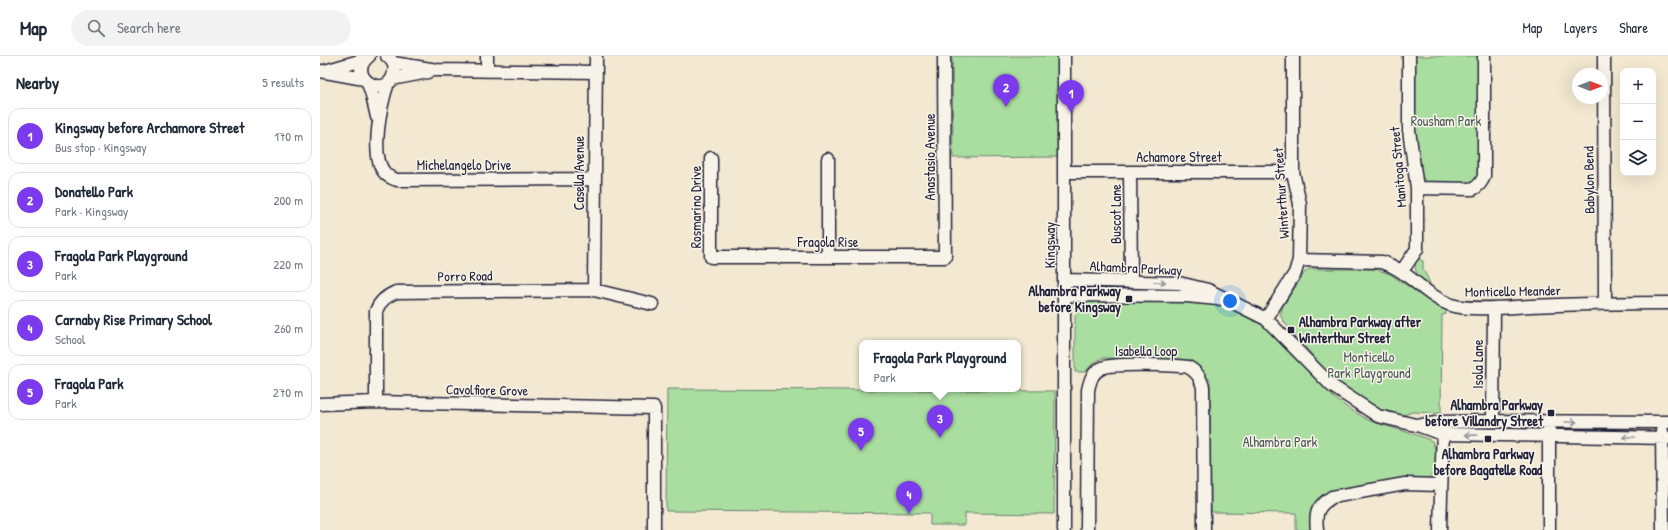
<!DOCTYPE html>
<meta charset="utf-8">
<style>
:root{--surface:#fff;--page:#f2f2f3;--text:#1f2937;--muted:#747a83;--line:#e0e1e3;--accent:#7c3aed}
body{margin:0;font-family:"Patrick Hand",sans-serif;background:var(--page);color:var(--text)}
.controls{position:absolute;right:12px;top:12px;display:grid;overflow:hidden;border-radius:8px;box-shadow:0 4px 16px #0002}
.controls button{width:36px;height:36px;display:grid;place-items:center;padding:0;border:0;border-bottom:1px solid var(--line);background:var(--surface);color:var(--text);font:20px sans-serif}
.compass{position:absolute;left:1252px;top:12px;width:36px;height:36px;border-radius:50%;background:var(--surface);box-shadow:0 4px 16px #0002;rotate:90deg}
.you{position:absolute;left:910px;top:245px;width:14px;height:14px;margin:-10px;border:3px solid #fff;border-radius:50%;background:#1a73e8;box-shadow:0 0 0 6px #1a73e833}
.badge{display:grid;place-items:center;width:26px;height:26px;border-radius:50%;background:var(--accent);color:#fff;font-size:13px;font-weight:700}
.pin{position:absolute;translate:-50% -33px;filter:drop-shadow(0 1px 2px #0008)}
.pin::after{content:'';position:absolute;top:21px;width:14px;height:12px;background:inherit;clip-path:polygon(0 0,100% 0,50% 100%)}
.popup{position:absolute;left:539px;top:284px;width:162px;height:52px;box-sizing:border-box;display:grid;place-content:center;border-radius:8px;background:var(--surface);filter:drop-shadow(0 1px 3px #0005);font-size:13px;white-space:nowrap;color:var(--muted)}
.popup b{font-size:15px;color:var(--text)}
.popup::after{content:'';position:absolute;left:50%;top:100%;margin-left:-8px;border:8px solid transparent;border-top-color:var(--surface)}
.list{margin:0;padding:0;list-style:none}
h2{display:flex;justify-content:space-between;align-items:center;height:52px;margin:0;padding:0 16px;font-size:17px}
h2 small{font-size:13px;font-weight:400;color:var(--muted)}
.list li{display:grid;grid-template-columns:26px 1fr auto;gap:12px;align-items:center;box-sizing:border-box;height:56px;margin:0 8px 8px;padding:0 8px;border:1px solid var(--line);border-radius:12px}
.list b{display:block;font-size:15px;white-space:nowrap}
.list p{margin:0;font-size:13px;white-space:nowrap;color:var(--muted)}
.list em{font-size:13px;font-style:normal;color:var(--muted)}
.icon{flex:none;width:22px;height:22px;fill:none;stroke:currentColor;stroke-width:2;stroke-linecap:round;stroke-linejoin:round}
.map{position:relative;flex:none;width:1348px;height:474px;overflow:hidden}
header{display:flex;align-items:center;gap:24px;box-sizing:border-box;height:56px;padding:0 20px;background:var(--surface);border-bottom:1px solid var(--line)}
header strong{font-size:19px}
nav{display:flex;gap:22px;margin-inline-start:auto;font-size:14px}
.search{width:280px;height:36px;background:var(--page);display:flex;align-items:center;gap:10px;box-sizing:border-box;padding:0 14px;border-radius:22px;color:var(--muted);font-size:15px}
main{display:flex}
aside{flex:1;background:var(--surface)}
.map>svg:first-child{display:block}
</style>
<header>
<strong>Map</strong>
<div class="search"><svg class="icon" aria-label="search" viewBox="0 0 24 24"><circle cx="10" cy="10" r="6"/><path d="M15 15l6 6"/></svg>Search here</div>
<nav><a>Map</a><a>Layers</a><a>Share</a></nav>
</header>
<main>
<aside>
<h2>Nearby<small>5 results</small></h2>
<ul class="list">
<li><span class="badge">1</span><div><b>Kingsway before Archamore Street</b><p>Bus stop · Kingsway</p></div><em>170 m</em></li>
<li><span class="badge">2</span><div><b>Donatello Park</b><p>Park · Kingsway</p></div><em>200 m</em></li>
<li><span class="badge">3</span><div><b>Fragola Park Playground</b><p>Park</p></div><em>220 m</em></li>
<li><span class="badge">4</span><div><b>Carnaby Rise Primary School</b><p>School</p></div><em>260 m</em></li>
<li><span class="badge">5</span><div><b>Fragola Park</b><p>Park</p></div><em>270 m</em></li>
</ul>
</aside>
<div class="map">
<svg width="1348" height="474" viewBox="0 0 1348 474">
<rect width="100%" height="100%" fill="#f3e9d2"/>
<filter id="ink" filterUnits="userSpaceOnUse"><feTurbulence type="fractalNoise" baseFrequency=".025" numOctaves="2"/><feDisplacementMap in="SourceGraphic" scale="8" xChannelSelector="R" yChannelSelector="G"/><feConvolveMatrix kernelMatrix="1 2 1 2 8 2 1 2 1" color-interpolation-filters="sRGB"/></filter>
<g filter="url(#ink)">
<path fill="#aadea0" stroke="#66806e" d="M632 0H740L739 101 633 102Z
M1094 0H1159V117L1155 127 1108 128 1100 118 1093 75Z
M1097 202 1103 205V213L1110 227 1108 229C1098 221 1092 214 1097 202Z
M989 213H1055L1070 218 1103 240 1126 252V258L1122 259 1121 357C1112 358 1102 356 1093 356 1088 357 1083 360 1078 360 1052 356 1009 329 998 306L965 267 960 259 963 250 985 216Z
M772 242 907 243 946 263 1014 342 1028 352 1050 365 1100 380 1112 385C1118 397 1119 415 1107 423 1078 426 1028 426 1004 440L994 474H976V457L891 456 890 324 870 304 782 302 772 308 765 316H755V260L761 249Z
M347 333 735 335 734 458 645 457V469H610V457L346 455Z"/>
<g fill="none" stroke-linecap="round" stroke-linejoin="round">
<g stroke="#22223b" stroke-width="15">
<path id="minor" d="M49 0C23 21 69 47 74 16 76 10 72 4 67 0
M1284 0 1285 247
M73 7 117 14 275 16
M0 15 44 23
M5 15 46 3
M167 15V0
M72 23 108 16
M48 27 52 39 57 61
M68 27C61 47 50 99 64 116 67 121 72 122 77 124L274 123
M391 102V201H625L624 0
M745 116H973
M810 116 811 225
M1097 132 1153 133C1159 130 1162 126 1164 120V0
M508 201V103
M979 204 1062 206C1088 214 1105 240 1131 249 1150 255 1190 251 1211 250 1256 248 1302 247 1348 247
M1082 215 1097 193V132L1089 74V0
M745 224 859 227 888 234 946 263 1012 330 1058 360 1100 370 1122 378 1348 382
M274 234 276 0
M745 239 866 240 898 243
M946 263 975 217 979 204 980 148 973 116V0
M56 346V255C60 245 66 240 76 236L274 234 332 248
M0 348 56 346 334 352V474
M1173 365 1174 252
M1102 369 1123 366 1173 365 1348 366
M1342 375 1343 474
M744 474V0
M767 474 768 334C770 325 772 316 782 312 792 307 855 309 868 311 877 316 880 321 883 331L884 474
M997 474C995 457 997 450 1012 441L1085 428 1120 429
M1120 474 1123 371
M1229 474V373"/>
</g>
<use href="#minor" stroke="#f7f3e8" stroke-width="12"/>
</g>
<defs><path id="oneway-shaft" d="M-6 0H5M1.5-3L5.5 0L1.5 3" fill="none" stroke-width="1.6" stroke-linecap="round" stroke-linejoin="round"/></defs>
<g stroke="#97959a">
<use href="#oneway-shaft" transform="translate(840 226) rotate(2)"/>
<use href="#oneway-shaft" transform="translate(1251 366)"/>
<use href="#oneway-shaft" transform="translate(1151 379) rotate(-179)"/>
<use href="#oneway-shaft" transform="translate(1309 381) rotate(-180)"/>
</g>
</g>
<g fill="#22223b" stroke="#f7f3e8" stroke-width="1.5">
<rect x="805" y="239" width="8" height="8" rx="2"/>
<rect x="967" y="270" width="8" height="8" rx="2"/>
<rect x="1227" y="353" width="8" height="8" rx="2"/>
<rect x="1164" y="379" width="8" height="8" rx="2"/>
</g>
<g text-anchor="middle" stroke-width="3" stroke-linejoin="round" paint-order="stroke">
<g font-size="14" fill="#4b5a59" stroke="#f7f3e8">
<text x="1126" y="70">Rousham Park</text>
<text x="1049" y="306">Monticello<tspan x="1049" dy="16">Park Playground</tspan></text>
<text x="960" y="391">Alhambra Park</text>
</g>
<g font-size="14" fill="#22223b" stroke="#f7f3e8">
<text transform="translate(610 101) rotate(-90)" y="5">Anastasio Avenue</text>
<text x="859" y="106">Achamore Street</text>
<text x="144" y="114">Michelangelo Drive</text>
<text transform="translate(1078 111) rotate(-95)" y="5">Manitoga Street</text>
<text transform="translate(259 117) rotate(-90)" y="5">Casella Avenue</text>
<text transform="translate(1269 124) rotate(-91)" y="5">Babylon Bend</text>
<text transform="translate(961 137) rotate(-94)" y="5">Winterthur Street</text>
<text transform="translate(376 151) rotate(-90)" y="5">Rosmarino Drive</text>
<text transform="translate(796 158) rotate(-90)" y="5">Buscot Lane</text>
<text x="508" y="191">Fragola Rise</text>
<text transform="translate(730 189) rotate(-90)" y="5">Kingsway</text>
<text transform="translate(816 212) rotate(3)" y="5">Alhambra Parkway</text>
<text transform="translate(145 220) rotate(-1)" y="5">Porro Road</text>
<text transform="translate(1193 235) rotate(-1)" y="5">Monticello Meander</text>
<text x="826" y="300">Isabella Loop</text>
<text transform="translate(1158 308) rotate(-90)" y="5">Isola Lane</text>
<text transform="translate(167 334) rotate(1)" y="5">Cavolfiore Grove</text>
</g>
<g font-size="14" font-weight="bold" fill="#22223b" stroke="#f7f3e8" text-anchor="end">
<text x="801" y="240">Alhambra Parkway<tspan x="801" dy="16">before Kingsway</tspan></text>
<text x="979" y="271" text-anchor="start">Alhambra Parkway after<tspan x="979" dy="16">Winterthur Street</tspan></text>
<text x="1223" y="354">Alhambra Parkway<tspan x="1223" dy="16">before Villandry Street</tspan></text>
<text x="1168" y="403" text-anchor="middle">Alhambra Parkway<tspan x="1168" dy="16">before Bagatelle Road</tspan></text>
</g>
</g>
</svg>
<div class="controls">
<button>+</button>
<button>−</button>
<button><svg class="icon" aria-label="layers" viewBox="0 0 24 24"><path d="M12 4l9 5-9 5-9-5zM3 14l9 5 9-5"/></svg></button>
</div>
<svg class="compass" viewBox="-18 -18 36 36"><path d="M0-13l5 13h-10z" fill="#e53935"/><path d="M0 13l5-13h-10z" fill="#747a83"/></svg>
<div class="you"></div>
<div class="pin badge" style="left:751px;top:57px">1</div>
<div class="pin badge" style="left:686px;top:51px">2</div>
<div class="pin badge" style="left:620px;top:382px">3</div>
<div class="popup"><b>Fragola Park Playground</b>Park</div>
<div class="pin badge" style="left:589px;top:458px">4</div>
<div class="pin badge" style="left:541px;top:395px">5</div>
</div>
</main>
